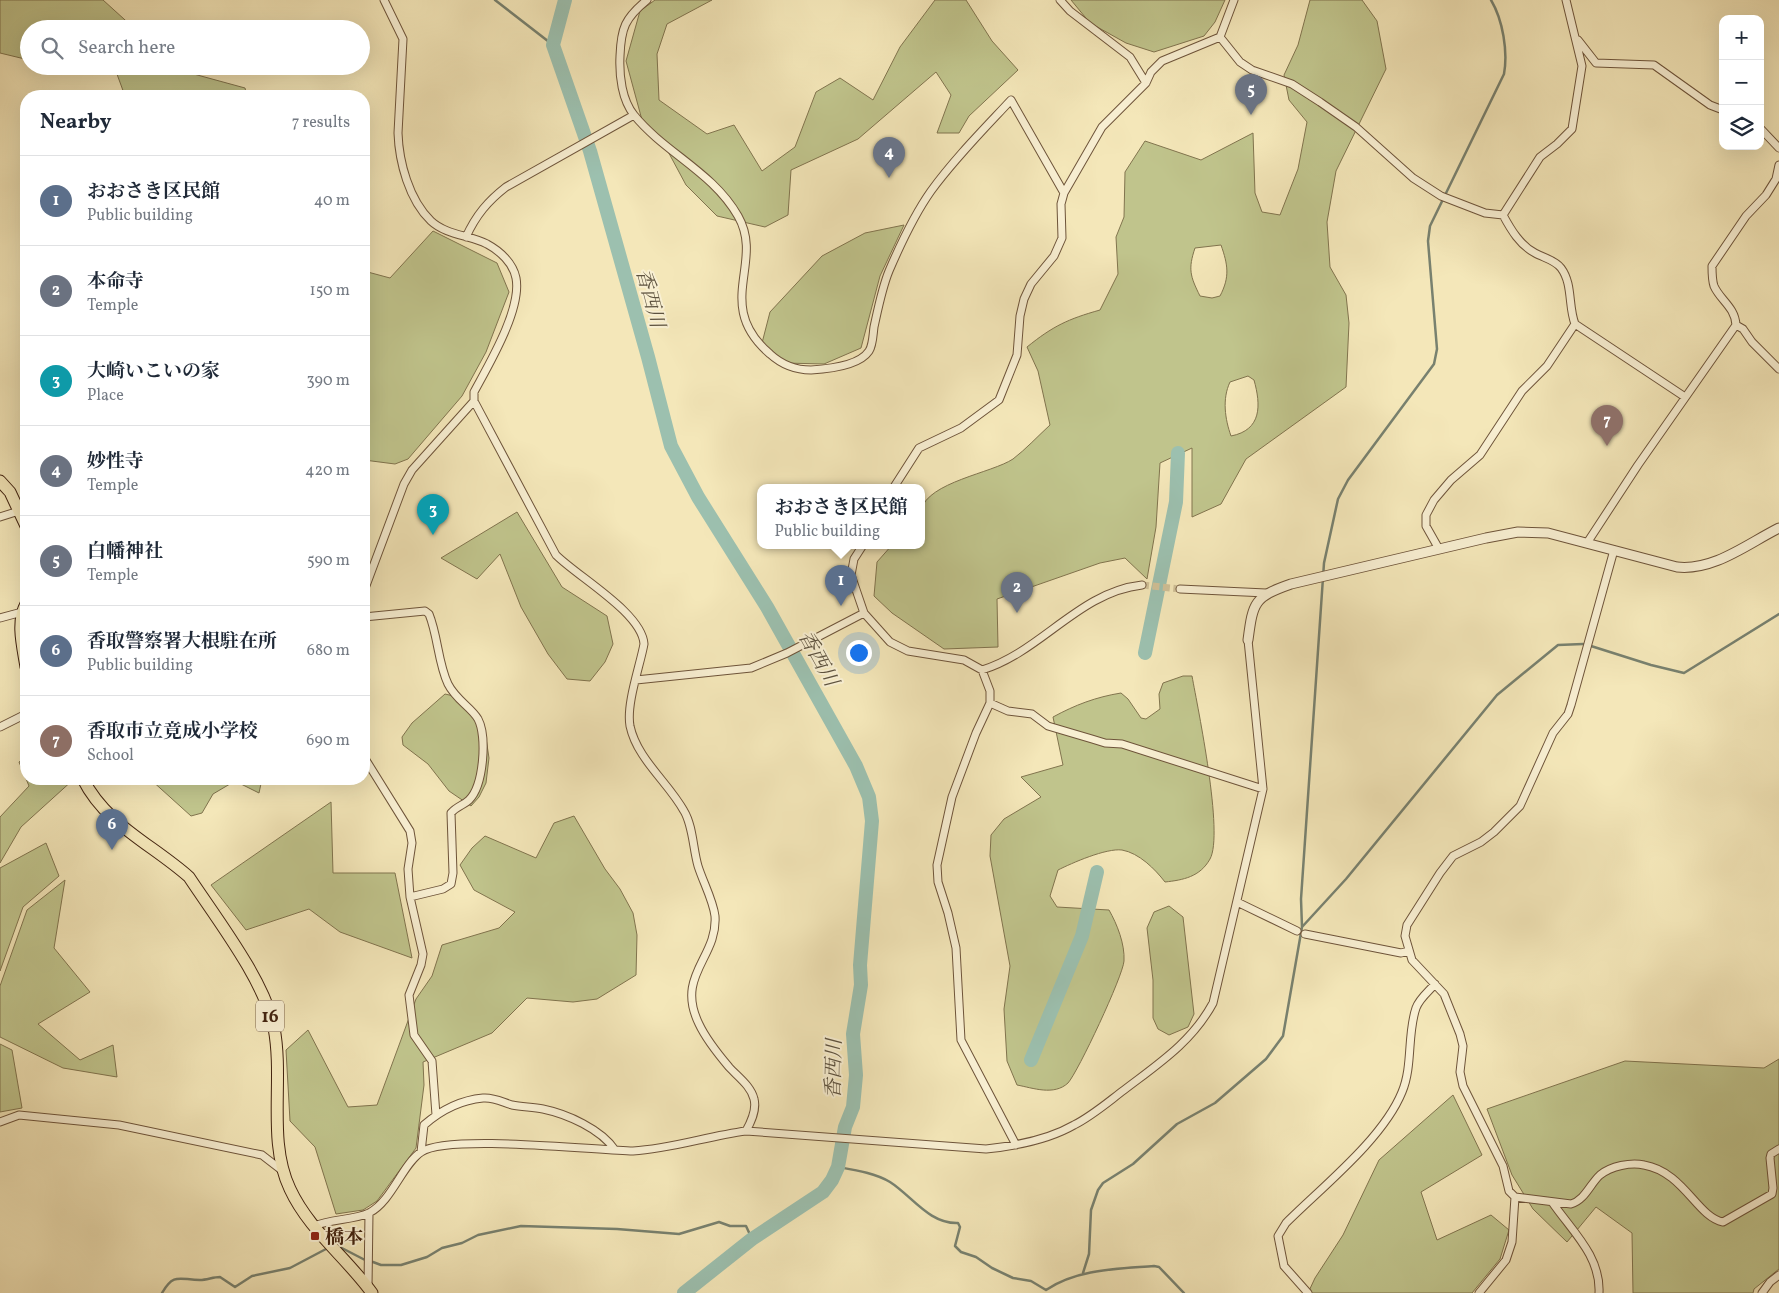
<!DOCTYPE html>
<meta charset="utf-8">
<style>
:root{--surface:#fff;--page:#f6f6f7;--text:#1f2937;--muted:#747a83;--line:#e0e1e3;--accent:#0b8043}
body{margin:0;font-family:Vollkorn,"Noto Serif JP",serif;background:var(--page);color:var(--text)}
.controls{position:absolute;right:15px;top:15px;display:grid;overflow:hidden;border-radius:10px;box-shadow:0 5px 20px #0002}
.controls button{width:45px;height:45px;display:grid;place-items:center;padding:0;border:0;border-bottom:1px solid var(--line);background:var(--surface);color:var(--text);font:25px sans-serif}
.you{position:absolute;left:858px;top:652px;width:18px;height:18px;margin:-12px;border:4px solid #fff;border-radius:50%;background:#1a73e8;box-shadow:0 0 0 8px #1a73e833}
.badge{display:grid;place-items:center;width:32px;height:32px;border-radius:50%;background:var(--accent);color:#fff;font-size:16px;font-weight:700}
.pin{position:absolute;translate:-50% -41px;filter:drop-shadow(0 1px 2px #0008)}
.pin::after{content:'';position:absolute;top:26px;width:18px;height:15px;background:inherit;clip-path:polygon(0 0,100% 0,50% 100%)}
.popup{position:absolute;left:757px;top:484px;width:168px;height:65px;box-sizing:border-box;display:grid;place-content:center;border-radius:10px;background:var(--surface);filter:drop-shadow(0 1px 4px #0005);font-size:16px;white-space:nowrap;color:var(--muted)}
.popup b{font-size:19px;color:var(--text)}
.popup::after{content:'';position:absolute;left:50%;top:100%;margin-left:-10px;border:10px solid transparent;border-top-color:var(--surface)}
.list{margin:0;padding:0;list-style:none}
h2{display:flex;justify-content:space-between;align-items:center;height:65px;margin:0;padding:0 20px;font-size:21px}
h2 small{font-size:16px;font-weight:400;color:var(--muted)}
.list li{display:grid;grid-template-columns:32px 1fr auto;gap:15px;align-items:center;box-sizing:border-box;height:90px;padding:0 20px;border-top:1px solid var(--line)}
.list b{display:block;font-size:19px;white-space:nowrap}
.list p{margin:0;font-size:16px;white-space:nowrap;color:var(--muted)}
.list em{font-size:16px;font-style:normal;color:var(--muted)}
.icon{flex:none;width:28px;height:28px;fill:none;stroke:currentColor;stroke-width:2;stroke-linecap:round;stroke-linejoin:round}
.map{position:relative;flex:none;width:1779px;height:1293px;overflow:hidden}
.search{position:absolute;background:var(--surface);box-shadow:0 5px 20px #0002;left:20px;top:20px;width:350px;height:55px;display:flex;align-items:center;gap:12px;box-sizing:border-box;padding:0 18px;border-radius:28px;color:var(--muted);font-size:19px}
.panel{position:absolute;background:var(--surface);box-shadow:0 5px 20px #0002;left:20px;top:90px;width:350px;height:695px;border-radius:20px}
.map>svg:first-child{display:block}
</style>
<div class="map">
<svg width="1779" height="1293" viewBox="0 0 1779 1293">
<rect width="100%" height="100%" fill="#f4e7b9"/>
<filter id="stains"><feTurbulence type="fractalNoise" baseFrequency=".004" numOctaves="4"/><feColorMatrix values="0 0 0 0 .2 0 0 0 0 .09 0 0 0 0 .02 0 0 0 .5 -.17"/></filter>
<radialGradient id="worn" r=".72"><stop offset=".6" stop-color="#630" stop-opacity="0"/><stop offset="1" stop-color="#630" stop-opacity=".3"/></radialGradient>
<path fill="#c0c48c" stroke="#81744e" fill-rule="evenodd" d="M0 0H103L135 29H29V60L0 53Z
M655 0H712L667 24 657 54 659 100 707 134 734 125 762 171 795 147 816 92 840 78 873 100 900 47 935 0H966L992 41 1018 70 969 116 959 133H937L951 95 936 72 858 139 791 170 788 215 765 227 717 216 686 185 664 144 642 120 626 61 640 11Z
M1071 0H1225L1215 22 1204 36 1154 52 1126 43 1090 23Z
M1310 0H1362L1377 21 1386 69 1336 171 1327 222 1330 267 1346 295 1349 323 1346 387 1246 459 1221 504 1192 517V448L1160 463 1156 527 1147 579 1125 558 1100 563 997 599 998 647 944 649 892 613 874 596 877 562 892 545H921C921 534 919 520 921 510 928 482 992 473 1013 459 1026 449 1038 436 1050 425L1038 371 1027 347C1053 326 1068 319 1100 310L1118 274 1116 237 1124 217 1125 172 1145 141 1201 160 1253 133 1255 193 1262 212 1280 215 1298 169 1307 122 1289 100 1284 75 1298 45ZM1221 245C1228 265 1230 277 1220 296L1212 298 1200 296C1190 276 1188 269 1195 248ZM1248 376 1254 380C1261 405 1262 430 1231 436 1225 419 1222 399 1230 382Z
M114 66H175L179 70 245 88 247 96H125Z
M904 225 880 276 861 348 824 364 784 363 762 343 770 312 822 256 865 233Z
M433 231 497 263 509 292 486 352 462 396 408 459 395 464 364 460V271L390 278Z
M517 512 562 587 607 616 613 644 605 662 590 681 567 679 548 654 521 607 500 554 477 579 441 558Z
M1183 676H1192C1198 709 1224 834 1210 859 1200 877 1183 880 1165 882 1155 869 1139 853 1122 850 1106 848 1072 863 1058 870L1050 896 1057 907 1109 910C1117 924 1125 944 1124 961 1123 976 1078 1072 1068 1083 1054 1096 1033 1088 1017 1085L1007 1061 1004 1009 1010 966 990 856 991 835 1004 819 1041 797 1021 777 1063 765 1053 717C1075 705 1096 697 1121 693L1128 699 1141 718 1146 719 1160 709 1159 694 1163 683Z
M445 694 462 698 484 725 489 758 486 783 479 797 471 806 449 791 428 764 403 745 402 737 412 723Z
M26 757V779H74L21 827 0 863V817L29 786 19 762Z
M150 779H262L259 793 235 781 213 794 202 813 191 816Z
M331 802 333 873H395L412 958 340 932 309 909 246 930 211 885Z
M574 816 605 869 620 889 633 913 637 935 636 975 597 999 573 1002 527 998 492 1033 423 1062 424 1085 416 1148 377 1201 363 1210 336 1214 315 1147 290 1121 286 1050 308 1030 348 1107 377 1105 416 999 432 976 442 945 499 928 515 912 474 890 460 865 472 848 485 836 536 858 554 823Z
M46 843 59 876 23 907 0 971V868Z
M65 880 54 948 90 992 38 1024 80 1060 113 1045 117 1077 63 1068 0 1037V986L27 910Z
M1169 906 1183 917 1194 1014 1188 1027 1169 1035 1158 1029 1153 1018V980L1147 928 1154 912Z
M0 1044 12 1050 22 1108 0 1112Z
M1779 1059V1269L1754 1289 1753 1293H1633L1632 1233 1596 1207 1567 1242 1533 1209 1512 1175 1487 1109 1625 1061 1764 1068Z
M1453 1095 1482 1155 1421 1192 1437 1240 1491 1215 1509 1230 1500 1259 1472 1293H1308L1315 1278 1343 1235 1379 1160Z"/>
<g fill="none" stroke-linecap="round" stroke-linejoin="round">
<path stroke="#78816f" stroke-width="2.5" d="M495 0 553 45
M1591 646 1651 665 1684 673 1779 614
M1302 927 1346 879 1497 695 1558 645 1583 644
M838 1167C855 1170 875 1173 890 1182 912 1196 929 1224 958 1223L960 1227 955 1246 961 1252 976 1257 992 1268 1013 1278 1031 1281 1046 1290C1077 1269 1117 1269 1154 1266L1159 1267 1184 1293
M336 1245 365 1260
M373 1262 381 1265H401L427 1257 442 1248 462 1243 478 1235 521 1226 617 1229 679 1234 719 1222 730 1226H746L752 1239
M1083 1273 1089 1254 1091 1210 1098 1190 1103 1183 1133 1164 1177 1124 1215 1103 1266 1059 1283 1036 1302 927 1301 899 1324 563 1338 499 1348 480 1434 364 1437 349 1428 241 1430 226 1504 74C1508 52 1503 20 1491 0
M162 1293C174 1272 180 1280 200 1280 207 1280 213 1277 220 1277L235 1287 252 1276 290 1268 326 1249"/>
<path stroke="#9cc0af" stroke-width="14" d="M565 0 553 45 590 151 648 357 671 446 698 497 767 607 856 766 869 797 872 821 860 965 861 985 853 1034 856 1075 853 1107 845 1127 838 1167 832 1180 823 1192 752 1239 684 1293
M1145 653 1176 502 1178 453
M1031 1060 1082 936 1097 872"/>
<path stroke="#d0c097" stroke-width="7" stroke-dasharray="7 3.5" stroke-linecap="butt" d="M1142 585 1180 589"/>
<g stroke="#6e543a" stroke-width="9">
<path id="minor" d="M384 0 403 39 398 133C399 162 409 200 431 221 446 235 469 235 487 244 500 251 513 263 516 278 522 309 489 364 474 392V401L556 555C578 577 642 613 644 644 640 666 626 704 630 726 637 759 668 782 684 811 693 826 693 849 698 866 703 882 713 900 715 916 718 958 675 975 699 1024 706 1039 718 1054 729 1067 738 1077 751 1086 754 1099 757 1110 751 1122 746 1131
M647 0C625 18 621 28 620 56 619 76 622 100 634 115 665 153 713 172 738 216 765 263 713 305 770 354 781 364 796 370 811 370 828 369 859 366 869 351 873 345 873 334 874 327 878 309 882 288 889 271 901 243 914 215 931 191 955 158 984 129 1011 100L1064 193
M1060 0 1070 11 1130 57 1146 83
M1220 37 1240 62 1252 70 1292 84 1320 102 1356 127 1413 178 1441 196 1485 213 1503 215
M1578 40 1596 63 1654 65 1710 105 1723 110
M1760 128 1779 148
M1503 215C1511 230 1520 245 1535 253 1544 258 1555 260 1561 268 1573 284 1568 306 1575 324L1685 397
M1503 215 1540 157 1557 144 1572 129 1582 66 1566 0
M466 237C476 215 488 201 506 187L634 115
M1736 325 1743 329 1752 342 1779 369
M894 487 919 448 961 428 999 400 1017 355 1020 316 1024 299 1031 284 1054 256 1062 238 1061 204 1064 193 1102 127 1146 83 1151 72 1162 61 1220 37 1234 0
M0 517 19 511
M1587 543 1638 465 1736 325C1735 307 1720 300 1714 286 1712 280 1712 272 1712 266L1746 216 1766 195 1776 179 1779 165
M863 545 854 559 851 575 864 613 890 642 908 651 964 660 982 670 990 691V703L976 733 952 797 937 865 938 882 948 913 956 948 961 1040 1016 1145
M1439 549 1426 526V515L1434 500 1451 480 1480 455 1522 391 1547 366 1575 324
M1180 589 1266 593
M364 591 404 484 412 470 474 401
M364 617 425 611 429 614C438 636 438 663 448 684 456 700 471 707 478 719 487 736 484 785 469 800 464 805 457 806 451 813L453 873 451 884 443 889 410 897
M0 618 22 612
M982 670C1041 652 1079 592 1142 585
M636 680 751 668 787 653 864 613
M990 703 1008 711 1032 714 1048 726 1092 739 1105 743 1122 744 1263 789
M0 727 26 714
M364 757 410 831 412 843 408 869 410 897 423 954 421 965 409 995 414 1035 432 1061 436 1115
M1237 902 1297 931
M1305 934 1401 953 1409 951
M0 1122 19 1115 119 1125 262 1155 284 1172
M421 1152 424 1125C440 1111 461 1100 483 1098 494 1097 502 1102 512 1105 522 1107 533 1107 543 1109 567 1114 601 1129 615 1150
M1515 1197 1571 1204C1585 1200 1590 1184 1600 1175 1611 1166 1631 1162 1644 1165 1684 1172 1697 1217 1723 1222L1772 1194 1773 1188 1770 1158 1771 1154 1779 1149
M1552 1202C1571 1230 1601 1256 1599 1293
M314 1226C331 1219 354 1220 369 1213 392 1201 402 1165 421 1152 448 1134 593 1150 633 1151 671 1149 708 1136 746 1131L986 1149C1015 1146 1048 1140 1074 1125 1092 1116 1108 1102 1124 1090 1158 1064 1192 1042 1213 1003L1263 789 1248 640
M368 1287 369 1213
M1308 1293 1284 1266 1278 1236 1286 1223C1322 1187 1383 1139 1402 1092 1413 1066 1407 1034 1416 1008 1419 999 1429 991 1435 984
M1479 1293 1506 1260 1512 1242 1515 1197 1509 1191 1503 1166 1463 1086 1460 1072 1463 1046 1460 1034 1444 994 1412 960 1405 936 1407 925 1440 873 1453 856 1481 842 1494 832 1520 806 1553 733 1568 714 1571 705 1614 550
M1762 1293 1770 1282 1779 1275"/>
</g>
<g stroke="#6e543a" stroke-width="11">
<path id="tertiary" d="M1248 640C1253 602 1254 597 1291 584L1486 538 1518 532 1548 533 1677 567C1714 571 1747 544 1779 528"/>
</g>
<g stroke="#42230f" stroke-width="13">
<path id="primary" d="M0 481 10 492 26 526
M26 604C16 622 23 648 26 667
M83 779C106 825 152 844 189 877 216 918 265 981 274 1028 284 1080 267 1141 290 1189 309 1230 346 1257 372 1293"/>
</g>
<use href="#minor" stroke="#f8efd2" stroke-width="7"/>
<use href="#tertiary" stroke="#f8efd2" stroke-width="9"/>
<use href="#primary" stroke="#f4e7b9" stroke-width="11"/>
</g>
<rect fill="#8f2418" stroke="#f8efd2" stroke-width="2" x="310" y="1231" width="10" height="10" rx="2.5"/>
<g text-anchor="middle" stroke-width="4" stroke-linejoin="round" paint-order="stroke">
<rect fill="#f8efd2" stroke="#79604a" stroke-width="1" x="256" y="1000.5" width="28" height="31" rx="4"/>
<g font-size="18" font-weight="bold" fill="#42230f">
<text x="270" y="1022">16</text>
</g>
<g font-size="19" font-weight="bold" fill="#42230f" stroke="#f8efd2" text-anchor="start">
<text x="325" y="1243">橋本</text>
</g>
<g font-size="20" font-style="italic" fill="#5d523f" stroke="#f8efd2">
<text transform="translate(651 298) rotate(75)" y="7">香西川</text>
<text transform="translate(819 658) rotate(61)" y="7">香西川</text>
<text transform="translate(833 1069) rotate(-89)" y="7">香西川</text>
</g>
</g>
<rect width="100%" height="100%" filter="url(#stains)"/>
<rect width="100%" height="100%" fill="url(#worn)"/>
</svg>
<div class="controls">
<button>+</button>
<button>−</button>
<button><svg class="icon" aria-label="layers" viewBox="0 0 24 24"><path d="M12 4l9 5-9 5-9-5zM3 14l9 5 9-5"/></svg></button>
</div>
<div class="you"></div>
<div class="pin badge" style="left:841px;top:606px;background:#5c6f8a">1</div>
<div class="popup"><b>おおさき区民館</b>Public building</div>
<div class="pin badge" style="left:1017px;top:613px;background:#6b7280">2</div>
<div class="pin badge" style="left:433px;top:535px;background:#0f9aa8">3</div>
<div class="pin badge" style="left:889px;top:178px;background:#6b7280">4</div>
<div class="pin badge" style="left:1251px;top:115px;background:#6b7280">5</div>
<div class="pin badge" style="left:112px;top:850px;background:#5c6f8a">6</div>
<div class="pin badge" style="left:1607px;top:446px;background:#8d6e63">7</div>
<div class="search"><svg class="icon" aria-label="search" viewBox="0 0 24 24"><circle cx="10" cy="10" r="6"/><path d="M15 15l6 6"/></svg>Search here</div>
<section class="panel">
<h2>Nearby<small>7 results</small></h2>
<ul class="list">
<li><span class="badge" style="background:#5c6f8a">1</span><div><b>おおさき区民館</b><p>Public building</p></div><em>40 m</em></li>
<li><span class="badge" style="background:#6b7280">2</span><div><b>本命寺</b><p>Temple</p></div><em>150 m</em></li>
<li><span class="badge" style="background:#0f9aa8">3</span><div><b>大崎いこいの家</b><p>Place</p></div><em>390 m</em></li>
<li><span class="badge" style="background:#6b7280">4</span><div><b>妙性寺</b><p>Temple</p></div><em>420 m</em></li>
<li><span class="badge" style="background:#6b7280">5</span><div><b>白幡神社</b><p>Temple</p></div><em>590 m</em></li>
<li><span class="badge" style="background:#5c6f8a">6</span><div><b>香取警察署大根駐在所</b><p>Public building</p></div><em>680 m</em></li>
<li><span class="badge" style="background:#8d6e63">7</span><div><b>香取市立竟成小学校</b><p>School</p></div><em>690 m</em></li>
</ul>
</section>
</div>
